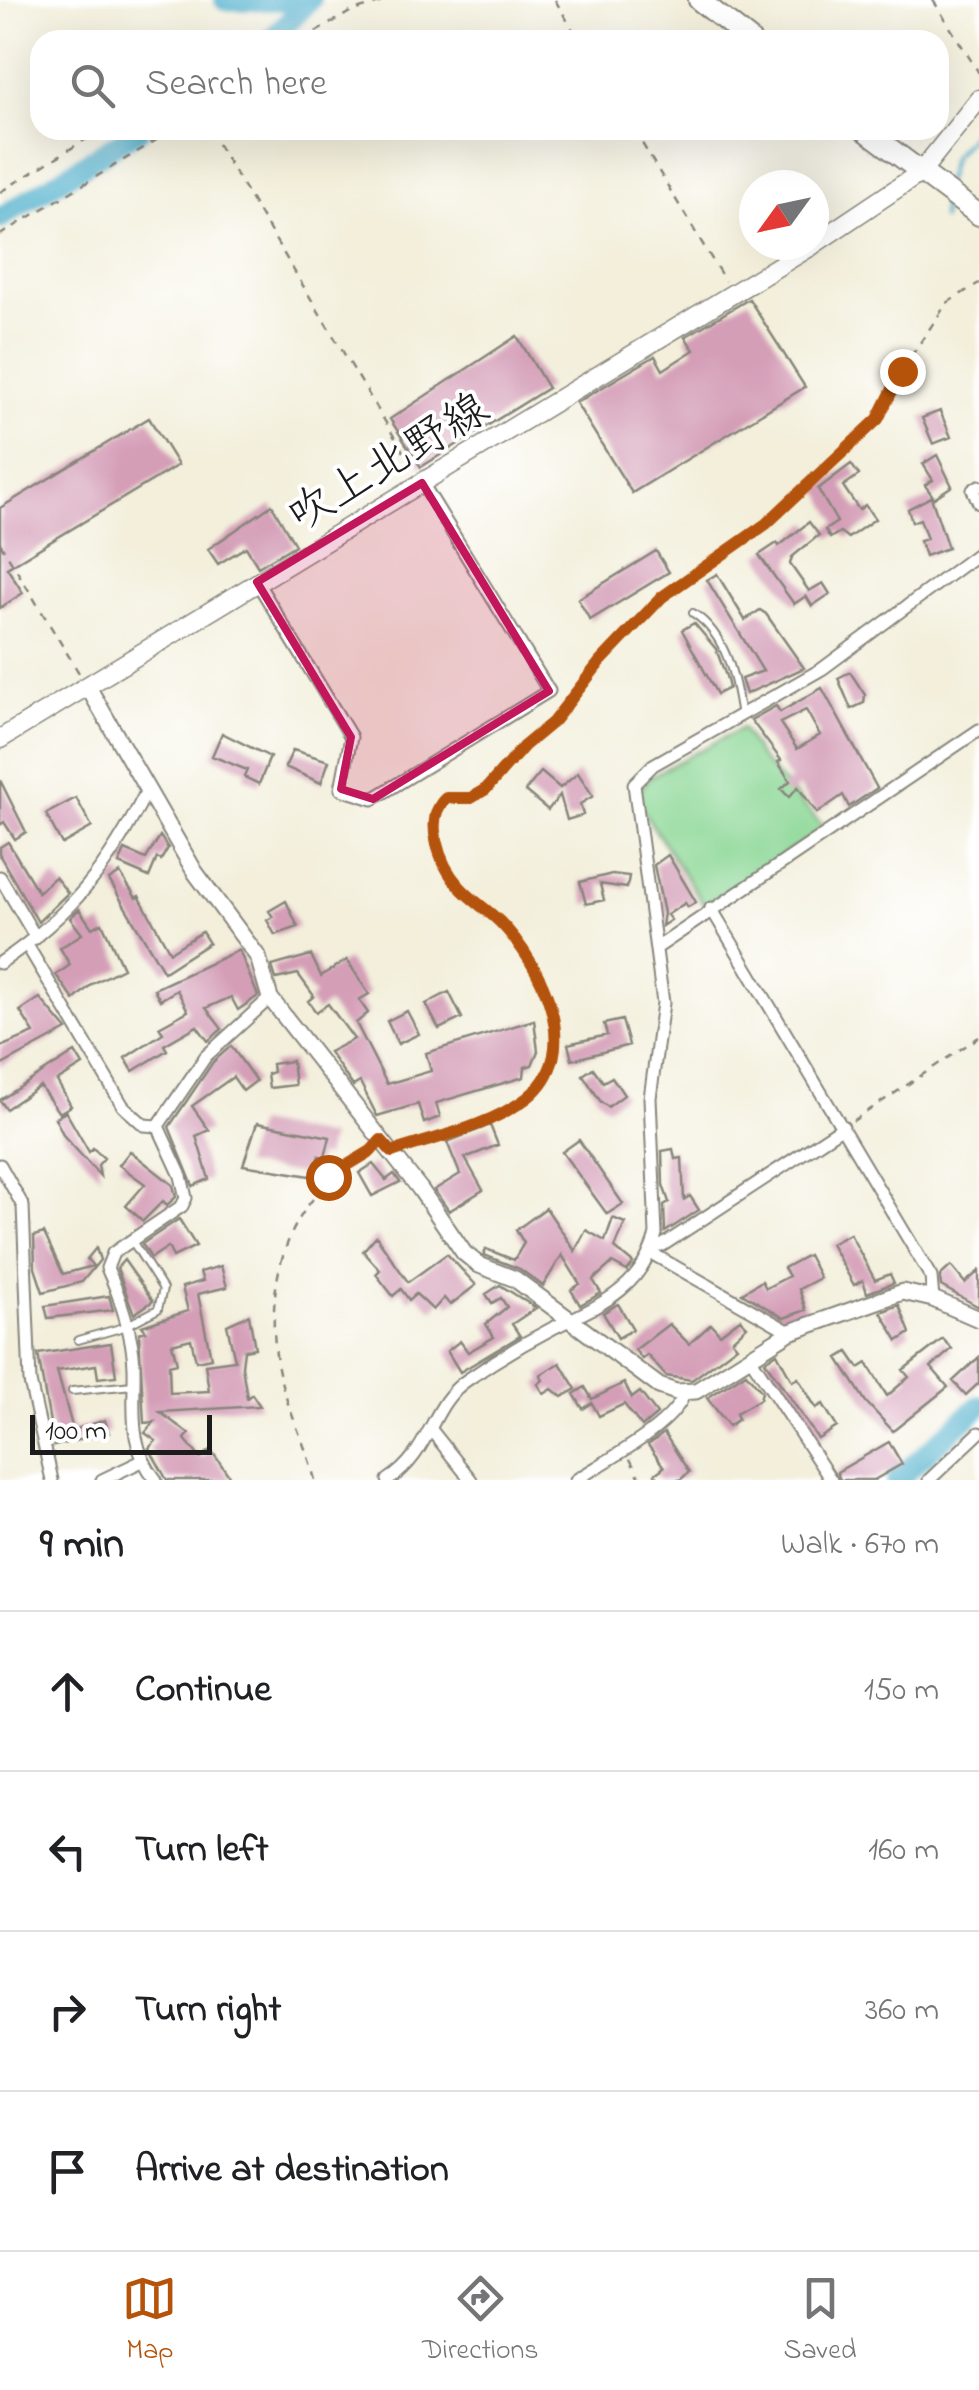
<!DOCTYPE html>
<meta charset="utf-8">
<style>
:root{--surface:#fff;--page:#f6f6f6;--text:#202124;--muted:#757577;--line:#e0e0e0;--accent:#b45309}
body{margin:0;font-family:"Indie Flower","Klee One",sans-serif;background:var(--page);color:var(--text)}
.compass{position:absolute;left:739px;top:170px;width:90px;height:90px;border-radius:50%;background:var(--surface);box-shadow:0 10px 40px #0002;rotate:237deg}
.scale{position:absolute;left:30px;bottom:25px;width:182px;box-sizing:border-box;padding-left:10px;border:5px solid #1c1c1c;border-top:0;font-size:28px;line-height:35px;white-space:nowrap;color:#1c1c1c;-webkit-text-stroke:8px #fff;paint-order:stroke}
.stop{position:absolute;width:30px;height:30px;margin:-22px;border:8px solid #b45309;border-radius:50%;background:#fff}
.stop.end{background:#b45309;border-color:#fff;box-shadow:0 2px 10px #0008}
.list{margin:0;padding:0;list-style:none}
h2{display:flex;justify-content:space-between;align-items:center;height:130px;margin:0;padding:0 40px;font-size:42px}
h2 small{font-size:32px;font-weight:400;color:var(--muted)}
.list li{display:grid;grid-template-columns:65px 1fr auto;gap:30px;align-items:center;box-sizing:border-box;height:160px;padding:0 40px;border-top:2px solid var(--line)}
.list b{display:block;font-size:38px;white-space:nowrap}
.list em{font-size:32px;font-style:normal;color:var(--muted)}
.icon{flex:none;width:55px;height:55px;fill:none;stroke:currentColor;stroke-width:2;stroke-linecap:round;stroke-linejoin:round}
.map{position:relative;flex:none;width:979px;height:1480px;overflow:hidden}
.search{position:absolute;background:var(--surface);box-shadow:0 10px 40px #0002;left:30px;right:30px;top:30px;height:110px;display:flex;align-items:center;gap:25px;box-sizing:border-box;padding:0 35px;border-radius:30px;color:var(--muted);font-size:38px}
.sheet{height:770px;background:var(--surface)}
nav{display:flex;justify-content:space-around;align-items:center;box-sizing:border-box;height:140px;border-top:2px solid var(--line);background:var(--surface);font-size:28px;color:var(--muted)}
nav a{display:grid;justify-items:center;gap:5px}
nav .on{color:var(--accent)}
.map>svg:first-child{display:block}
</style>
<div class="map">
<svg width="979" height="1480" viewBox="0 0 979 1480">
<rect width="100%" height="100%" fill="#fff"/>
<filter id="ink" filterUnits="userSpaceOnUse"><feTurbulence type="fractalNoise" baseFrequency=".01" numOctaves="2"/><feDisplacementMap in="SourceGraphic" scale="20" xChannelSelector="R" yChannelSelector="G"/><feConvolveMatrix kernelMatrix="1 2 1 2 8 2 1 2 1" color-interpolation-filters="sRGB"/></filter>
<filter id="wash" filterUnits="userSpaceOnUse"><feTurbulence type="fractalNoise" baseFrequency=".0048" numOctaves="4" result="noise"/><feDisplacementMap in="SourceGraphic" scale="40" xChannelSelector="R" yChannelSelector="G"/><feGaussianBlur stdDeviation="2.25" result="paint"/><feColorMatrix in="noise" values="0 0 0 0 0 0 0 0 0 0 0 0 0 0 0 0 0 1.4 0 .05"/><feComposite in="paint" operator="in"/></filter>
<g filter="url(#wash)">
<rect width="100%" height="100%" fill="#f3efdb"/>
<path fill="#8bd795" stroke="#547a58" stroke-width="2.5" d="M742 728 760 758 825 828 704 905 641 808 639 791 651 776Z"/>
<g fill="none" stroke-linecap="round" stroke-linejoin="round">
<path stroke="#4caecb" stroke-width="4" d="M946 181 952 158 979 126
M942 219V195"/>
<path stroke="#4caecb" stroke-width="22" d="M225 0H286
M271 40 310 0
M0 218 139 130
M897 1480 979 1406"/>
</g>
<g id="blocks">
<path fill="#d49eb7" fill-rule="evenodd" d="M749 299 805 387 632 493 576 403 655 356 663 370 694 350 685 337Z
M517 336 548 388 421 467 390 419Z
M940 411 951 437 933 444 922 418Z
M149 418 178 465 7 568 23 593 0 608V508Z
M937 455 952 486 934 498 925 485 933 480 923 464Z
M851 464 859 475 843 486 859 510 865 505 875 519 848 538 840 532 830 538 825 530 837 522 818 489Z
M931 497 948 548 925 556 920 541 927 539 920 519 912 522 908 509Z
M272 505 295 545 258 567 246 547 218 564 208 549Z
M809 522 819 535 792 557 790 564 809 591 823 583 830 594 812 606 806 596 794 604 759 555 777 543 779 546Z
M656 551 669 572 590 620 578 599Z
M717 574 745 620 760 610 766 614 804 668 746 694 741 679 763 671 707 580Z
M694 623 716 649 726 676 729 688 717 694 682 630Z
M850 672 865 695 864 703 851 709 838 678Z
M822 688 877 788 849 807 843 795 817 813 798 787 789 797 781 789 790 781 778 762 781 760 751 720 776 706 780 712ZM806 710 820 735 797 749 780 723Z
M222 733 270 757 259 784 244 777 247 770 212 756Z
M293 750 329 761 321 783 285 767Z
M541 772 560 788 578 773 593 796 580 804 583 815 567 820 560 795 548 810 525 791Z
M0 780 26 832 15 839 4 822 0 825Z
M76 798 92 827 62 844 46 814Z
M160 836 168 848 161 860 157 858 149 877 119 864 125 850 146 859Z
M8 842 38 892 55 877 68 893 38 922 0 856V847Z
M668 855 696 902 688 907 685 903 667 915 671 920 662 926 664 913 654 865Z
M120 873 136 898 139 896 170 952 202 932 209 943 164 972 109 880Z
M612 874 629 876 627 888 600 884 604 900 586 904 580 882Z
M286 901 298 927 275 935 267 920 273 917 269 911Z
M79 909 92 928 102 923 123 968 92 984 74 1000 56 975 70 965 60 948 82 934 70 918Z
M239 950 258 996 238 1010 231 997 206 1008 222 1029 208 1041 197 1026 164 1045 167 1050 133 1071 125 1058 163 1033 159 1027 188 1011 177 990 160 1000 154 989Z
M311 955 321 976 347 960 369 994 359 1000 368 1013 356 1023 387 1084 431 1071 426 1053 534 1020 538 1051 532 1065 525 1067 524 1077 436 1103 440 1117 424 1123 418 1104 377 1116 360 1082 353 1086 329 1052 354 1039 328 1004 316 1012 308 1001 314 996 298 974 276 979 272 966Z
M449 992 462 1018 439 1029 426 1004Z
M40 998 67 1030 0 1066V1047L34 1033 20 1011Z
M407 1011 419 1034 398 1044 387 1021Z
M622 1020 629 1045 572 1060 568 1044 607 1035 604 1024Z
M231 1046 256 1081 243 1091 233 1077 192 1106 209 1130 196 1136 209 1179 193 1186 169 1127 213 1062Z
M75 1052 83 1065 57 1081 71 1106 59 1113 40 1086 6 1109 0 1100Z
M292 1061 295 1085 269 1088 267 1074 273 1072 272 1064Z
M593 1068 603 1082 612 1077 624 1095 608 1107 601 1102 583 1075Z
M66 1112 89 1152 93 1148 104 1158 98 1165 100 1176 64 1136 55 1118Z
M257 1123 330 1137 325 1157 319 1156 310 1176 243 1165Z
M490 1125 498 1145 465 1158 483 1190 449 1211 434 1190 460 1174 447 1142Z
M579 1140 623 1204 607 1214 562 1152Z
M673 1149 675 1159 682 1158 684 1200 690 1196 699 1210 665 1232 664 1205 669 1202 663 1185 662 1151Z
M130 1151 173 1185 176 1197 167 1205 163 1201 143 1221 126 1206 145 1184 119 1165Z
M373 1164 386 1180 394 1174 400 1182 372 1196 359 1173Z
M546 1208 575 1251 586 1230 605 1241 613 1218 625 1223 615 1248 633 1263 627 1271 612 1263 593 1280 601 1293 580 1305 571 1290 580 1284 562 1255 543 1286 520 1269 484 1255 486 1249 514 1260 524 1243 516 1230Z
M179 1219 196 1246 173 1257 168 1247 151 1258 142 1244Z
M44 1233 63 1274 93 1266 87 1259 96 1248 100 1260 82 1282 43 1292 35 1268 34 1236Z
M850 1234 875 1280 890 1274 894 1283 867 1293 863 1280 854 1285 831 1244Z
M376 1236 408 1282 447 1254 476 1285 450 1305 444 1298 433 1310 416 1294 409 1300 401 1289 393 1296 376 1274 380 1270 363 1251Z
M808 1255 820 1278 799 1289 806 1310 784 1318 742 1293 762 1281 766 1288 789 1276 784 1268Z
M124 1260 153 1301 134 1314 117 1268Z
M221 1266 227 1287 198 1294 211 1358 196 1361 191 1339 172 1344 177 1363 169 1365 170 1393 209 1391 205 1364 235 1360 227 1325 249 1315 255 1348 244 1350 242 1366 247 1398 252 1394 260 1406 160 1412 189 1434 185 1439 200 1458 211 1450 232 1480H167L149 1448 156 1441 145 1433 154 1422 144 1423 139 1333 146 1331 142 1326 188 1311 182 1287 203 1281 200 1272Z
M951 1266 965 1283 979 1271V1307L941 1286 940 1276Z
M500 1285 536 1308 512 1324 520 1336 460 1372 447 1351 460 1341 468 1352 494 1337 486 1324 507 1307 501 1298 492 1303 486 1294Z
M109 1296 113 1310 48 1318 45 1306Z
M618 1304 633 1329 618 1338 603 1313Z
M899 1305 910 1333 898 1341 881 1312Z
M740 1319 747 1326 732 1340 737 1346 692 1380 666 1376 647 1355 642 1359 635 1350 669 1324 689 1344 711 1324 720 1334Z
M943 1339 952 1349 931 1367 948 1387 893 1431 866 1402 838 1358 848 1352 859 1368 867 1363 887 1396 909 1377 903 1370Z
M111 1343 116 1376 98 1378 96 1365 57 1371 73 1430 105 1420 109 1433 54 1446 38 1354Z
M777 1353 792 1381 798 1378 816 1408 823 1404 837 1427 818 1439 765 1361Z
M979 1357V1383L966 1395 953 1381Z
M560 1363 576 1389 562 1397 552 1389 544 1394 538 1384 543 1380 540 1375Z
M746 1373 762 1392 760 1399 736 1413 738 1419 729 1426 707 1398Z
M624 1383 632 1398 640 1392 657 1414 642 1427 624 1404 599 1416 592 1403 583 1409 574 1394 585 1387 592 1399Z
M664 1433 689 1472 680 1480H660L655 1474 664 1467 648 1445Z
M889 1442 902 1464 874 1480H840L837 1472Z"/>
</g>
</g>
<g filter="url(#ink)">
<use href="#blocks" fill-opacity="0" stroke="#88867c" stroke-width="2.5"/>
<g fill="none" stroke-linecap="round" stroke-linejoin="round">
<g stroke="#88867c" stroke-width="10">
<path id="service" d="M693 613C727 635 736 680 741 717
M78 1340 124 1327 158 1309 163 1289 132 1241
M72 1391 133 1385"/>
</g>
<g stroke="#88867c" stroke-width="15">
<path id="minor" d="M979 486 973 490 979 503
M257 582 351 737 341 789 373 799 549 691 422 483
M0 877 36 938
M711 908 931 1277 933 1299
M27 945 123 1106 144 1125 158 1126
M658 947 979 730
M0 963C71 915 110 866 147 790
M158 1126 206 1056 270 998
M0 1165 23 1206 30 1382 52 1480
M652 1247 663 1245 843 1127
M651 1253 790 1332
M750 1357 831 1480
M432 1431 471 1480
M102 1480 142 1461
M156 1480C127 1444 135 1410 134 1367 133 1336 120 1296 107 1268L113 1253 182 1206 186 1198 181 1176 158 1126
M388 1480C431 1453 430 1405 467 1380 494 1361 524 1343 553 1328 600 1305 642 1289 656 1234L650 1098 663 1003 634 784 653 765 822 669 979 553
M576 1480C607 1460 674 1426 685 1392
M929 1480 979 1433"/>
</g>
<g stroke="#88867c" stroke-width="19">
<path id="tertiary" d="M88 687 195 872 258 957 270 998 420 1189 464 1253 479 1265 515 1279 659 1386 676 1392 696 1391 790 1332 903 1292 933 1299 979 1319"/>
</g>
<g stroke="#88867c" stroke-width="21">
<path id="secondary" d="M814 244 920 173 979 99
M0 739 813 245"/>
</g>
<g stroke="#88867c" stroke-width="24">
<path id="trunk" d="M699 0 750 40
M865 130 979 215"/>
</g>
<path stroke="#88867c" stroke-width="2.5" stroke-dasharray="8 8" stroke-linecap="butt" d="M555 0 579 40
M933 0 979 73
M302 40 350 12 389 0
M209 130 415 471
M634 130 725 281
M0 192 101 130
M0 235 173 130
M0 543 79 673
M853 1121 979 1037
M407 1147C447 1134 494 1124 527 1097 585 1051 541 964 499 921 487 909 470 899 459 886 439 864 423 819 446 798L471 797 486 789 525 745 553 722 600 662 662 597 765 523 878 419 901 371 947 303 979 283
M630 1459 641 1480
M315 1480C305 1441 283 1401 277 1362 264 1273 290 1196 370 1152"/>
<use href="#service" stroke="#fff" stroke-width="6"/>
<use href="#minor" stroke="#fff" stroke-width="11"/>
<use href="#tertiary" stroke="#fff" stroke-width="15"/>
<use href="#secondary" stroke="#fff" stroke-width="18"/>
<use href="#trunk" stroke="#fff" stroke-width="20"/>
</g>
</g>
<g fill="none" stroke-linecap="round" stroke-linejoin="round" filter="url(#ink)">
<path stroke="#b45309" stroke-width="12" d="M328 1177 371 1151 381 1140 392 1152C437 1137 488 1127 527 1098 586 1052 541 964 500 922 487 909 471 900 459 886 439 864 423 819 446 798H471L486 789 524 746 553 722 600 662 662 597 766 524 878 419 902 371"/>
</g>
<path fill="#c2185b" fill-opacity="0.2" stroke="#c2185b" stroke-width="8" stroke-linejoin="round" d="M422 483 549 691 373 799 341 789 351 737 257 582Z"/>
<g text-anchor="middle" stroke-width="8" stroke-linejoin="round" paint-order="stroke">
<g font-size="45" fill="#1c1c1c" stroke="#fff">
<text transform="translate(387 460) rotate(-31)" y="16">吹上北野線</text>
</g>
</g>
</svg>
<svg class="compass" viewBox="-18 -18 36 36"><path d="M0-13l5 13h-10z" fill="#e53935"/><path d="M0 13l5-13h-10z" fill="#757577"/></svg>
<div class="scale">100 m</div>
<div class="stop" style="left:328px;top:1177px"></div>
<div class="stop end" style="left:902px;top:371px"></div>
<div class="search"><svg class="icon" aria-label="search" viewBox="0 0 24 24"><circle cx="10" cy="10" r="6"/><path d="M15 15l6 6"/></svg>Search here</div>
</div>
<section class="sheet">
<h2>9 min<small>Walk · 670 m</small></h2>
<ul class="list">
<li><svg class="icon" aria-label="ahead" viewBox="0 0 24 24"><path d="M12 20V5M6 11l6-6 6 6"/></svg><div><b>Continue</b></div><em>150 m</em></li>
<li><svg class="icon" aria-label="left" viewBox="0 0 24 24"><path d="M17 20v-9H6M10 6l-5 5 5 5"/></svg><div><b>Turn left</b></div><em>160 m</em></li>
<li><svg class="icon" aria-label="right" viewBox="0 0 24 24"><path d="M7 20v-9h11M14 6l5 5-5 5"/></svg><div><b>Turn right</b></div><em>360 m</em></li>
<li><svg class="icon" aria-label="arrive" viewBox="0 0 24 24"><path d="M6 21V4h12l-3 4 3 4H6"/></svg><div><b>Arrive at destination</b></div></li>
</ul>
</section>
<nav>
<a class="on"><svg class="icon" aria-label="map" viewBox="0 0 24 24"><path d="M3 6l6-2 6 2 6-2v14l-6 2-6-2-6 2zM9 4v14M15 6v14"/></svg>Map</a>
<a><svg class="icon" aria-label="directions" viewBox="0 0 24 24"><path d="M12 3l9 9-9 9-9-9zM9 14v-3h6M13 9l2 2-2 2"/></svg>Directions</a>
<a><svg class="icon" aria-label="saved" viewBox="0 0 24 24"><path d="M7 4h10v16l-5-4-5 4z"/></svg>Saved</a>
</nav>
